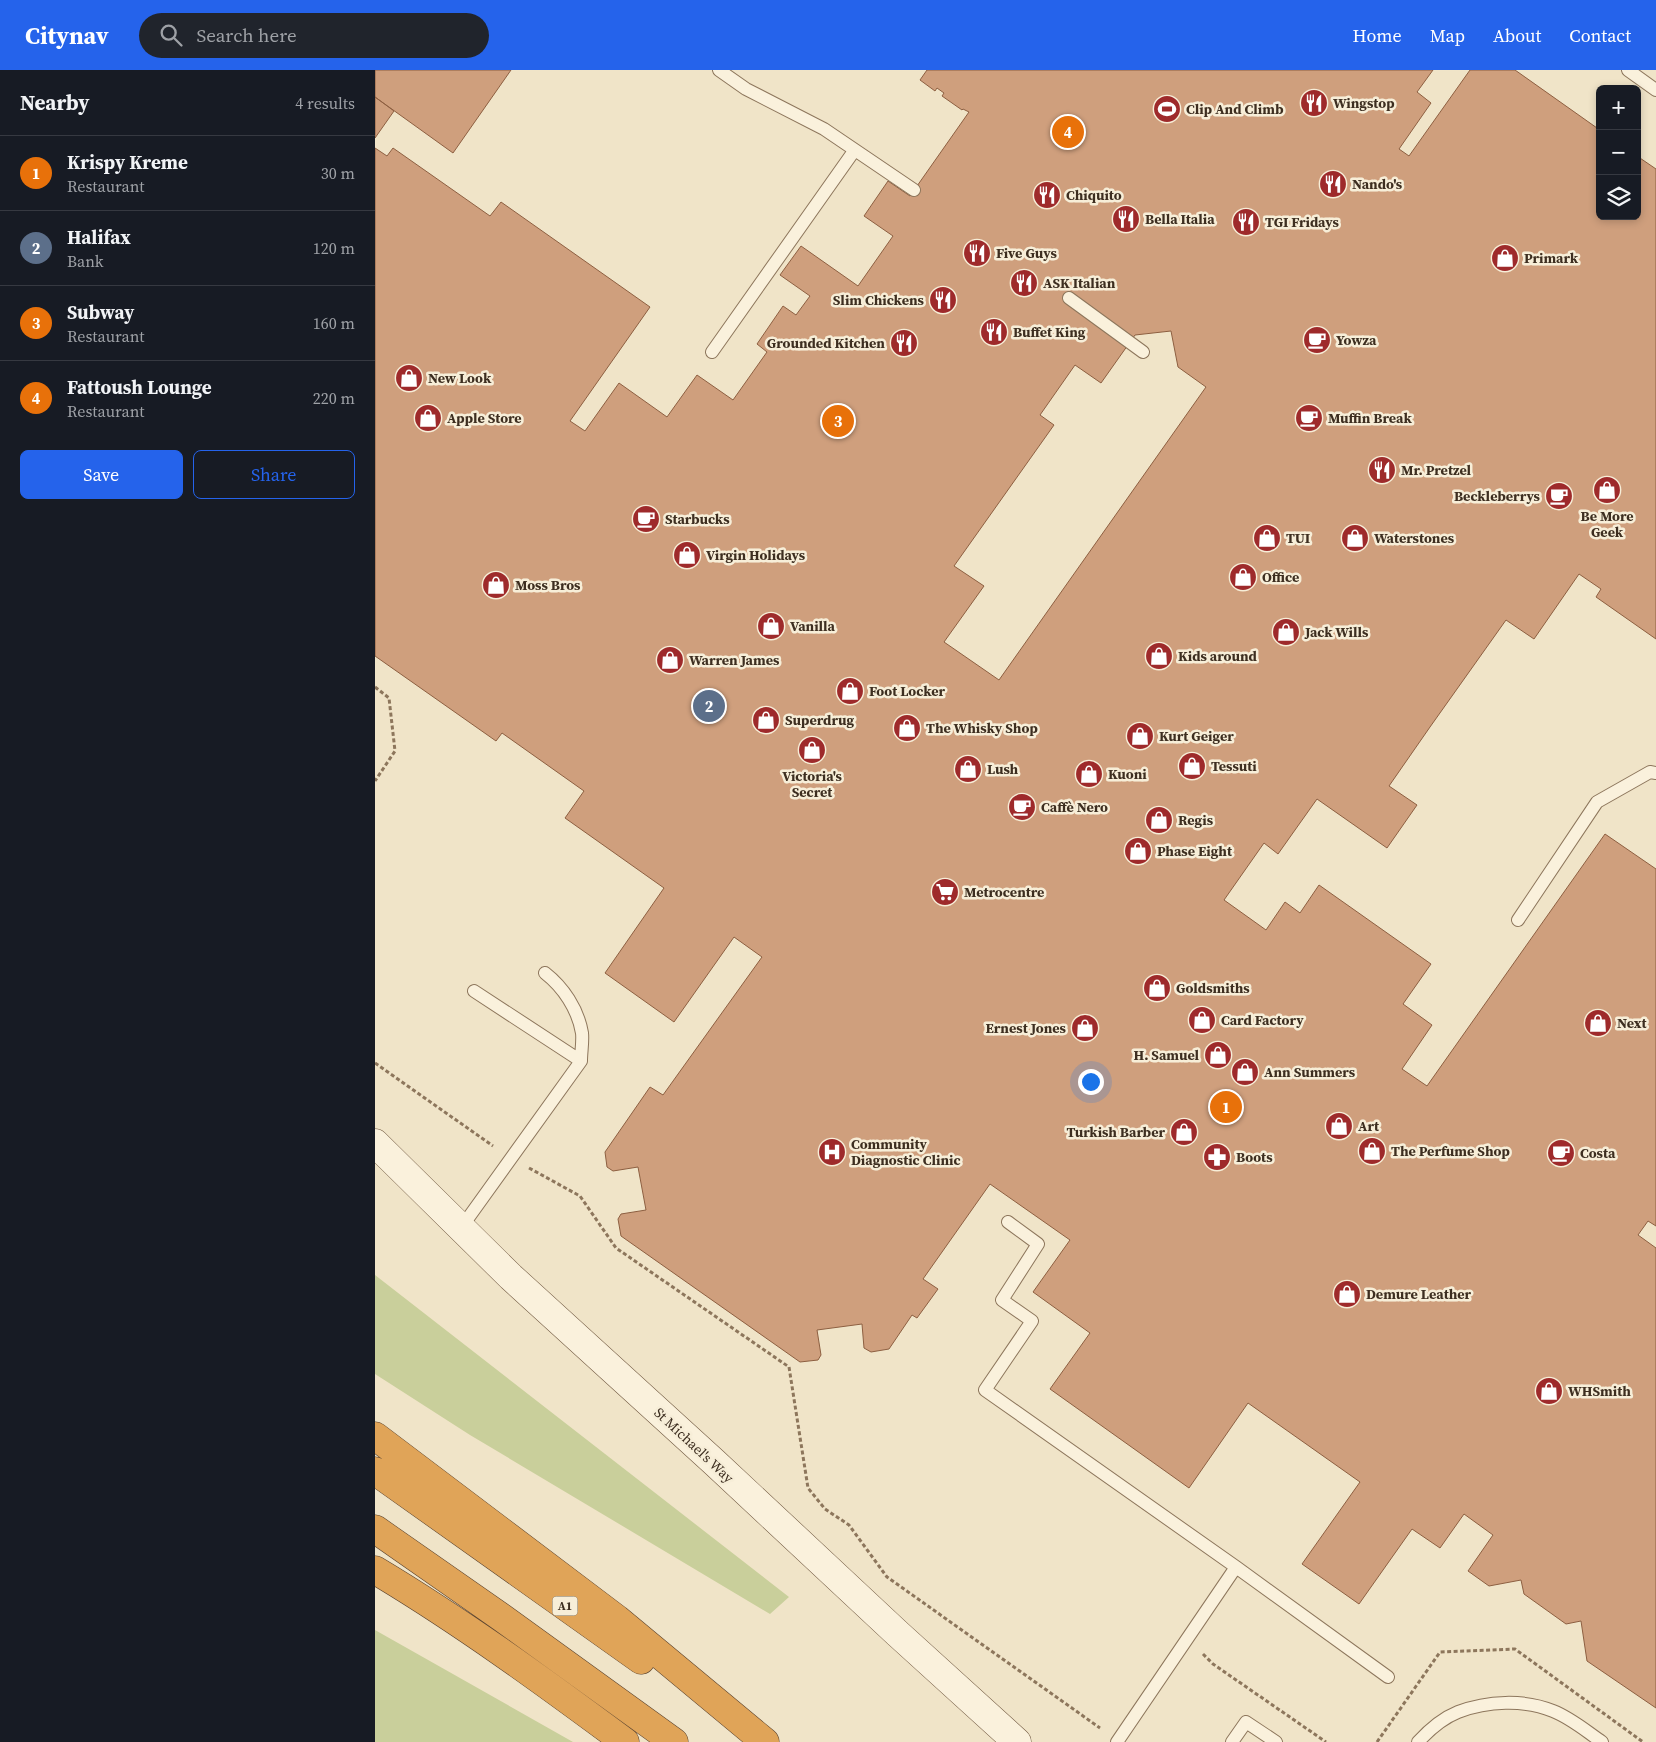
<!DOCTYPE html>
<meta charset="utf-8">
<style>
:root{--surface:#171b24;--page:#20242c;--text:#f1f3f6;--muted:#9ea1a6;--line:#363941;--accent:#2563eb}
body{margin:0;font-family:"Source Serif 4",serif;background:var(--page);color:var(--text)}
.controls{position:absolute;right:15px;top:15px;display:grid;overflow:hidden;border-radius:8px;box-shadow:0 2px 8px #0003}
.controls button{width:45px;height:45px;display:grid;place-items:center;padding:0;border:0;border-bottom:1px solid var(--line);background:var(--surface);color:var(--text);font:25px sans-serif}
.you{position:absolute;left:715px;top:1011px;width:18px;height:18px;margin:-12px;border:4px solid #fff;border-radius:50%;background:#1a73e8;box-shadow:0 0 0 8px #1a73e833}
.badge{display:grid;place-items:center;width:32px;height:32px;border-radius:50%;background:var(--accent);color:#fff;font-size:16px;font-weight:700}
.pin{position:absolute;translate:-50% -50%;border:2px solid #fff;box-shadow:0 1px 5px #0006}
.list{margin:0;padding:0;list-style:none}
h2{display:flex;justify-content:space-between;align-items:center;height:65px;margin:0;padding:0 20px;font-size:21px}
h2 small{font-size:16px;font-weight:400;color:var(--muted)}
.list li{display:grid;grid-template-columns:32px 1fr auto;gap:15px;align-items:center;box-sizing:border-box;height:75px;padding:0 20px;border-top:1px solid var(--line)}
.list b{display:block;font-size:19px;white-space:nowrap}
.list p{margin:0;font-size:16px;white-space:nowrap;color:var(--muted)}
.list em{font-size:16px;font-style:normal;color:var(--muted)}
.actions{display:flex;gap:10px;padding:15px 20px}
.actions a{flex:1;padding:11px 0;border:1px solid var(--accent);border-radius:8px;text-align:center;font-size:18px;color:var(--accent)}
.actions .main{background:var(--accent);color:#fff}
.icon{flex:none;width:28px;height:28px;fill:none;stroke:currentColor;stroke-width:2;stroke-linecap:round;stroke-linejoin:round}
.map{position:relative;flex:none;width:1281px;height:1672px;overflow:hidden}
header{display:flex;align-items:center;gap:30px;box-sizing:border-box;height:70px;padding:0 25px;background:var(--accent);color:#fff}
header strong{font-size:24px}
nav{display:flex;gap:28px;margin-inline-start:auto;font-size:18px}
.search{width:350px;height:45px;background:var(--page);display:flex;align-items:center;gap:12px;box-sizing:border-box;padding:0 18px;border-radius:28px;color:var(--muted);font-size:19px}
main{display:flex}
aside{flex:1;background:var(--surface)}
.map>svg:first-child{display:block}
</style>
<header>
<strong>Citynav</strong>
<div class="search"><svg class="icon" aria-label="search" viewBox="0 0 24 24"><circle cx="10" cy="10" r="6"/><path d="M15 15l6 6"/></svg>Search here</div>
<nav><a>Home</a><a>Map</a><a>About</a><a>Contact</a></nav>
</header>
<main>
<aside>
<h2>Nearby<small>4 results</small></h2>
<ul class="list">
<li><span class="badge" style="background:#e8710a">1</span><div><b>Krispy Kreme</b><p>Restaurant</p></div><em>30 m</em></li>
<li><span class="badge" style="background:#5c6f8a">2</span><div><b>Halifax</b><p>Bank</p></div><em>120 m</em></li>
<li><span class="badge" style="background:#e8710a">3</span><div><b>Subway</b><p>Restaurant</p></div><em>160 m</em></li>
<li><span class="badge" style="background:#e8710a">4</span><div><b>Fattoush Lounge</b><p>Restaurant</p></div><em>220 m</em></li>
</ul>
<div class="actions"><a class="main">Save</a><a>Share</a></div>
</aside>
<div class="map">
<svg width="1281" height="1672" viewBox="0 0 1281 1672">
<rect width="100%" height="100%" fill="#f0e4c8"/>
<path fill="#c9cf9b" d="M0 1205 414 1527 395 1544 95 1365 0 1304Z
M0 1560 198 1672H0Z"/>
<path fill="#cf9f7d" stroke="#8d5f41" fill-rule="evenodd" d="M0 0H136L78 83 0 27Z
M552 0H1058L1042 22 1056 33 1024 79 1034 86 1095 0H1140L1222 58 1225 54V146H1262V86L1281 99V569L1221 527 1226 519 1204 504 1159 569 1131 550 1055 657 1014 716 1042 735 1012 778 942 729 903 784 889 773 849 830 891 860 910 832 925 843 944 815 1056 894 1028 934 1057 955 1027 999 1052 1016 1230 764 1281 799V1156L1273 1151 1263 1165 1281 1178V1638L1212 1591 1206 1551 1191 1554 1149 1524 1146 1510 1114 1516 1093 1501 1118 1465 1089 1444 1065 1478 1037 1459 984 1534 927 1494 985 1412 873 1333 814 1418 675 1319 715 1263 658 1222 695 1170 615 1114 548 1209 563 1219 542 1248 537 1245 514 1279 496 1282 489 1278 487 1254 442 1260 446 1285 443 1290 425 1292 246 1166 243 1149 246 1144 271 1140 263 1097 238 1101 232 1097 230 1082 275 1017 288 1025 387 887 359 867 299 952 230 903 289 818 190 748 209 721 127 663 121 671 0 586V78L12 86 18 78 115 146 126 132 275 237 195 351 210 361 244 313 292 347 322 305 358 330 392 282 382 274 408 236 421 245 435 226 405 205 426 176 483 216 518 166 489 146 513 111 535 126 594 42 588 39 587 40 567 26 569 23 562 18 560 21 545 10ZM796 261 803 297 831 317 624 610 569 572 609 516 579 496 679 355 665 345 700 295 726 313 760 265Z
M0 27 19 41 0 68Z"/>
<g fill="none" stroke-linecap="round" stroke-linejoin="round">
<g stroke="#8d765c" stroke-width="14">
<path id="lane" d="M344 0 371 19 449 59 539 120
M1253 0 1281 20
M694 228 768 282
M337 282 479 81
M1143 850 1222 732 1275 702 1281 703
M99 921 206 991
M633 1152 663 1174 627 1230 657 1251 610 1320 861 1497 1013 1607
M86 1158 206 991C206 982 208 971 207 963 203 939 188 917 170 903
M742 1672 861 1497
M857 1672 871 1652 901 1672
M1043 1672C1054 1660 1068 1648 1083 1642 1112 1631 1149 1629 1178 1641 1196 1648 1211 1661 1227 1672"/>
</g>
<g stroke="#6f573f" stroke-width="29">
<path id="secondary" d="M0 1073 136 1207 339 1392 522 1563 642 1672"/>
</g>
<g stroke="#5b4430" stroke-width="29">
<path id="highway" d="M0 1366 242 1549 390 1672
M0 1401 266 1590
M0 1459 126 1547 299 1672
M0 1500C87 1552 169 1612 250 1672"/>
</g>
<path stroke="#8d765c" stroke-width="3" stroke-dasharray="4 2.5" stroke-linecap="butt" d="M0 617 14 628 20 681 0 711
M0 993 118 1076
M154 1098 205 1126 241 1178 414 1297 433 1418 450 1439 474 1455 512 1507 725 1658
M828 1584 838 1594 951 1672
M1002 1672 1065 1582 1140 1579 1268 1672"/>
<use href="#lane" stroke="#faf1dc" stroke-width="12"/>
<use href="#secondary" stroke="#faf1dc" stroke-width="28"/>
<use href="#highway" stroke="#e0a458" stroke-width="28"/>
</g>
<defs>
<g id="restaurant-disc" transform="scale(1.4375)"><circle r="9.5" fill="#9e2a2b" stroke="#f7eed8"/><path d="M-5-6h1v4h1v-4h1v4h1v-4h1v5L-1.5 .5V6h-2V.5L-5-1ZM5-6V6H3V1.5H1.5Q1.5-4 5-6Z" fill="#fff"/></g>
<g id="stadium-disc" transform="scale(1.4375)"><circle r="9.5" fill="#9e2a2b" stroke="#f7eed8"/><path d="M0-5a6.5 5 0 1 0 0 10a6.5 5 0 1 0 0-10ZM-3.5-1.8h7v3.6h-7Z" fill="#fff"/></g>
<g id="shop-disc" transform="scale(1.4375)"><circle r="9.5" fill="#9e2a2b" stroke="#f7eed8"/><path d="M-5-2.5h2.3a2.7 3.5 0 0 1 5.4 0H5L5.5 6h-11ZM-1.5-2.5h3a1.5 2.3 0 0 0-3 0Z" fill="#fff"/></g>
<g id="cafe-disc" transform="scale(1.4375)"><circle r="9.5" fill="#9e2a2b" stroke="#f7eed8"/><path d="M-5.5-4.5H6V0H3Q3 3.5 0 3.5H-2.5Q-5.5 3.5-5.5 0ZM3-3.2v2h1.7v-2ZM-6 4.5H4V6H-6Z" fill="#fff"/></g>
<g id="supermarket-disc" transform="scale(1.4375)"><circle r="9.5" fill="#9e2a2b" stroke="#f7eed8"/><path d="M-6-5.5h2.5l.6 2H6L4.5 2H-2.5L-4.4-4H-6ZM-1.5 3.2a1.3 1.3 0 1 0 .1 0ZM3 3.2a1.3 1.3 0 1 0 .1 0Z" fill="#fff"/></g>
<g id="hospital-disc" transform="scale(1.4375)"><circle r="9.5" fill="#9e2a2b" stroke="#f7eed8"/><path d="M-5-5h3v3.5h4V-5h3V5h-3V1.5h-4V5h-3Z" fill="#fff"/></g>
<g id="pharmacy-disc" transform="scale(1.4375)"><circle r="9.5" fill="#9e2a2b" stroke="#f7eed8"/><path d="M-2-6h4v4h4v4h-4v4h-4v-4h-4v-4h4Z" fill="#fff"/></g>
</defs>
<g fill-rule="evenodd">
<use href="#restaurant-disc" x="939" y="33"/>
<use href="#stadium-disc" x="792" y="39"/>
<use href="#restaurant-disc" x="958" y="114"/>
<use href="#restaurant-disc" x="672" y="125"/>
<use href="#restaurant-disc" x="751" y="149"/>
<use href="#restaurant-disc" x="871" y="152"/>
<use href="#restaurant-disc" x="602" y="183"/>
<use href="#shop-disc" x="1130" y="188"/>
<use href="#restaurant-disc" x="649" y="213"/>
<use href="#restaurant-disc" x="568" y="230"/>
<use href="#restaurant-disc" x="619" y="262"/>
<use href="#cafe-disc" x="942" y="270"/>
<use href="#restaurant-disc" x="529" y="273"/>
<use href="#shop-disc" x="34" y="308"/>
<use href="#shop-disc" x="53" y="348"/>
<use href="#cafe-disc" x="934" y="348"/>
<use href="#restaurant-disc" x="1007" y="400"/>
<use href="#shop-disc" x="1232" y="420"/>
<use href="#cafe-disc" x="1184" y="426"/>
<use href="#cafe-disc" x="271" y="449"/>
<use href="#shop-disc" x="892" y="468"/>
<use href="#shop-disc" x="980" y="468"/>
<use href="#shop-disc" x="312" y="485"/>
<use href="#shop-disc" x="868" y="507"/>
<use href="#shop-disc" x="121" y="515"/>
<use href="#shop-disc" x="396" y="556"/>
<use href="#shop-disc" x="911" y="562"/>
<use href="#shop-disc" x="784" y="586"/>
<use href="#shop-disc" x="295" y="590"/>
<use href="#shop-disc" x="475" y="621"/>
<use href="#shop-disc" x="391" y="650"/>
<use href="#shop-disc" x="532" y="658"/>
<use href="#shop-disc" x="765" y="666"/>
<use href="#shop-disc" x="437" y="680"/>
<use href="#shop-disc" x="817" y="696"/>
<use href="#shop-disc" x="593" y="699"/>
<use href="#shop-disc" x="714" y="704"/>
<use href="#cafe-disc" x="647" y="737"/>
<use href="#shop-disc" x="784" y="750"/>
<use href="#shop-disc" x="763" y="781"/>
<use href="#supermarket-disc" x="570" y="822"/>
<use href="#shop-disc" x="782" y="918"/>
<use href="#shop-disc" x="827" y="950"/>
<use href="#shop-disc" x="1223" y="953"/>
<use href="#shop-disc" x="710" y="958"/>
<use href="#shop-disc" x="843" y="985"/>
<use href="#shop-disc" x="870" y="1002"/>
<use href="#shop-disc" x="964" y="1056"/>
<use href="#shop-disc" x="809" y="1062"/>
<use href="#shop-disc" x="997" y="1081"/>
<use href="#hospital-disc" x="457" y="1082"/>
<use href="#cafe-disc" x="1186" y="1083"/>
<use href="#pharmacy-disc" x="842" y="1087"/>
<use href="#shop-disc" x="972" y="1224"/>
<use href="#shop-disc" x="1174" y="1321"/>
</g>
<g text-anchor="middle" stroke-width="5" stroke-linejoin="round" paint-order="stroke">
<rect fill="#f7eed8" stroke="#756857" stroke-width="1" x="177.5" y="1526.5" width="25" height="19" rx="4"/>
<g font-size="12" font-weight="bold" fill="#3d2e20">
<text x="190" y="1540">A1</text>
</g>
<g font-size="14" font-weight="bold" fill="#3d2e20" stroke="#f7eed8" text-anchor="start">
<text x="958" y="38">Wingstop</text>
<text x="811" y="44">Clip And Climb</text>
<text x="977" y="119">Nando's</text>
<text x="691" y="130">Chiquito</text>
<text x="770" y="154">Bella Italia</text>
<text x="890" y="157">TGI Fridays</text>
<text x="621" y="188">Five Guys</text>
<text x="1149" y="193">Primark</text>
<text x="668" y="218">ASK Italian</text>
<text x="549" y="235" text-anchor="end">Slim Chickens</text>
<text x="638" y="267">Buffet King</text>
<text x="961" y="275">Yowza</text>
<text x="510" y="278" text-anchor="end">Grounded Kitchen</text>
<text x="53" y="313">New Look</text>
<text x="72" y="353">Apple Store</text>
<text x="953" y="353">Muffin Break</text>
<text x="1026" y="405">Mr. Pretzel</text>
<text x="1165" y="431" text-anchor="end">Beckleberrys</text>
<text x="1232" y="451" text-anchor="middle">Be More<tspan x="1232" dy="16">Geek</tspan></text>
<text x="290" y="454">Starbucks</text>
<text x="911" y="473">TUI</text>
<text x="999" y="473">Waterstones</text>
<text x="331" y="490">Virgin Holidays</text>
<text x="887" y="512">Office</text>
<text x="140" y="520">Moss Bros</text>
<text x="415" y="561">Vanilla</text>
<text x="930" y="567">Jack Wills</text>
<text x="803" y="591">Kids around</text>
<text x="314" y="595">Warren James</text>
<text x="494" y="626">Foot Locker</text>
<text x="410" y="655">Superdrug</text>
<text x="551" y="663">The Whisky Shop</text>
<text x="784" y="671">Kurt Geiger</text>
<text x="836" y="701">Tessuti</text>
<text x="612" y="704">Lush</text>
<text x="733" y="709">Kuoni</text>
<text x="437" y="711" text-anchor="middle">Victoria's<tspan x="437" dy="16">Secret</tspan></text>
<text x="666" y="742">Caffè Nero</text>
<text x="803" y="755">Regis</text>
<text x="782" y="786">Phase Eight</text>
<text x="589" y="827">Metrocentre</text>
<text x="801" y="923">Goldsmiths</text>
<text x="846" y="955">Card Factory</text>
<text x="1242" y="958">Next</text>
<text x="691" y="963" text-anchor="end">Ernest Jones</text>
<text x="824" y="990" text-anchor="end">H. Samuel</text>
<text x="889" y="1007">Ann Summers</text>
<text x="983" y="1061">Art</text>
<text x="790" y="1067" text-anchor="end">Turkish Barber</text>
<text x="476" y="1079">Community<tspan x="476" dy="16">Diagnostic Clinic</tspan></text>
<text x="1016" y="1086">The Perfume Shop</text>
<text x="1205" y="1088">Costa</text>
<text x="861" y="1092">Boots</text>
<text x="991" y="1229">Demure Leather</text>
<text x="1193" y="1326">WHSmith</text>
</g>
<g font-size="14" fill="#3d2e20" stroke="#f7eed8">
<text transform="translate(319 1375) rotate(43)" y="5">St Michael's Way</text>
</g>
</g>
</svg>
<div class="controls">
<button>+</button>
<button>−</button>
<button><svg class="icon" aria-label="layers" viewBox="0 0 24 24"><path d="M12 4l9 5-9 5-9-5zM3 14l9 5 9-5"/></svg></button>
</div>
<div class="you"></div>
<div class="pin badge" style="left:851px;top:1037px;background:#e8710a">1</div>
<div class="pin badge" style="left:334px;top:636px;background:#5c6f8a">2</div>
<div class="pin badge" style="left:463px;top:351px;background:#e8710a">3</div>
<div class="pin badge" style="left:693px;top:62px;background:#e8710a">4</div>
</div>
</main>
